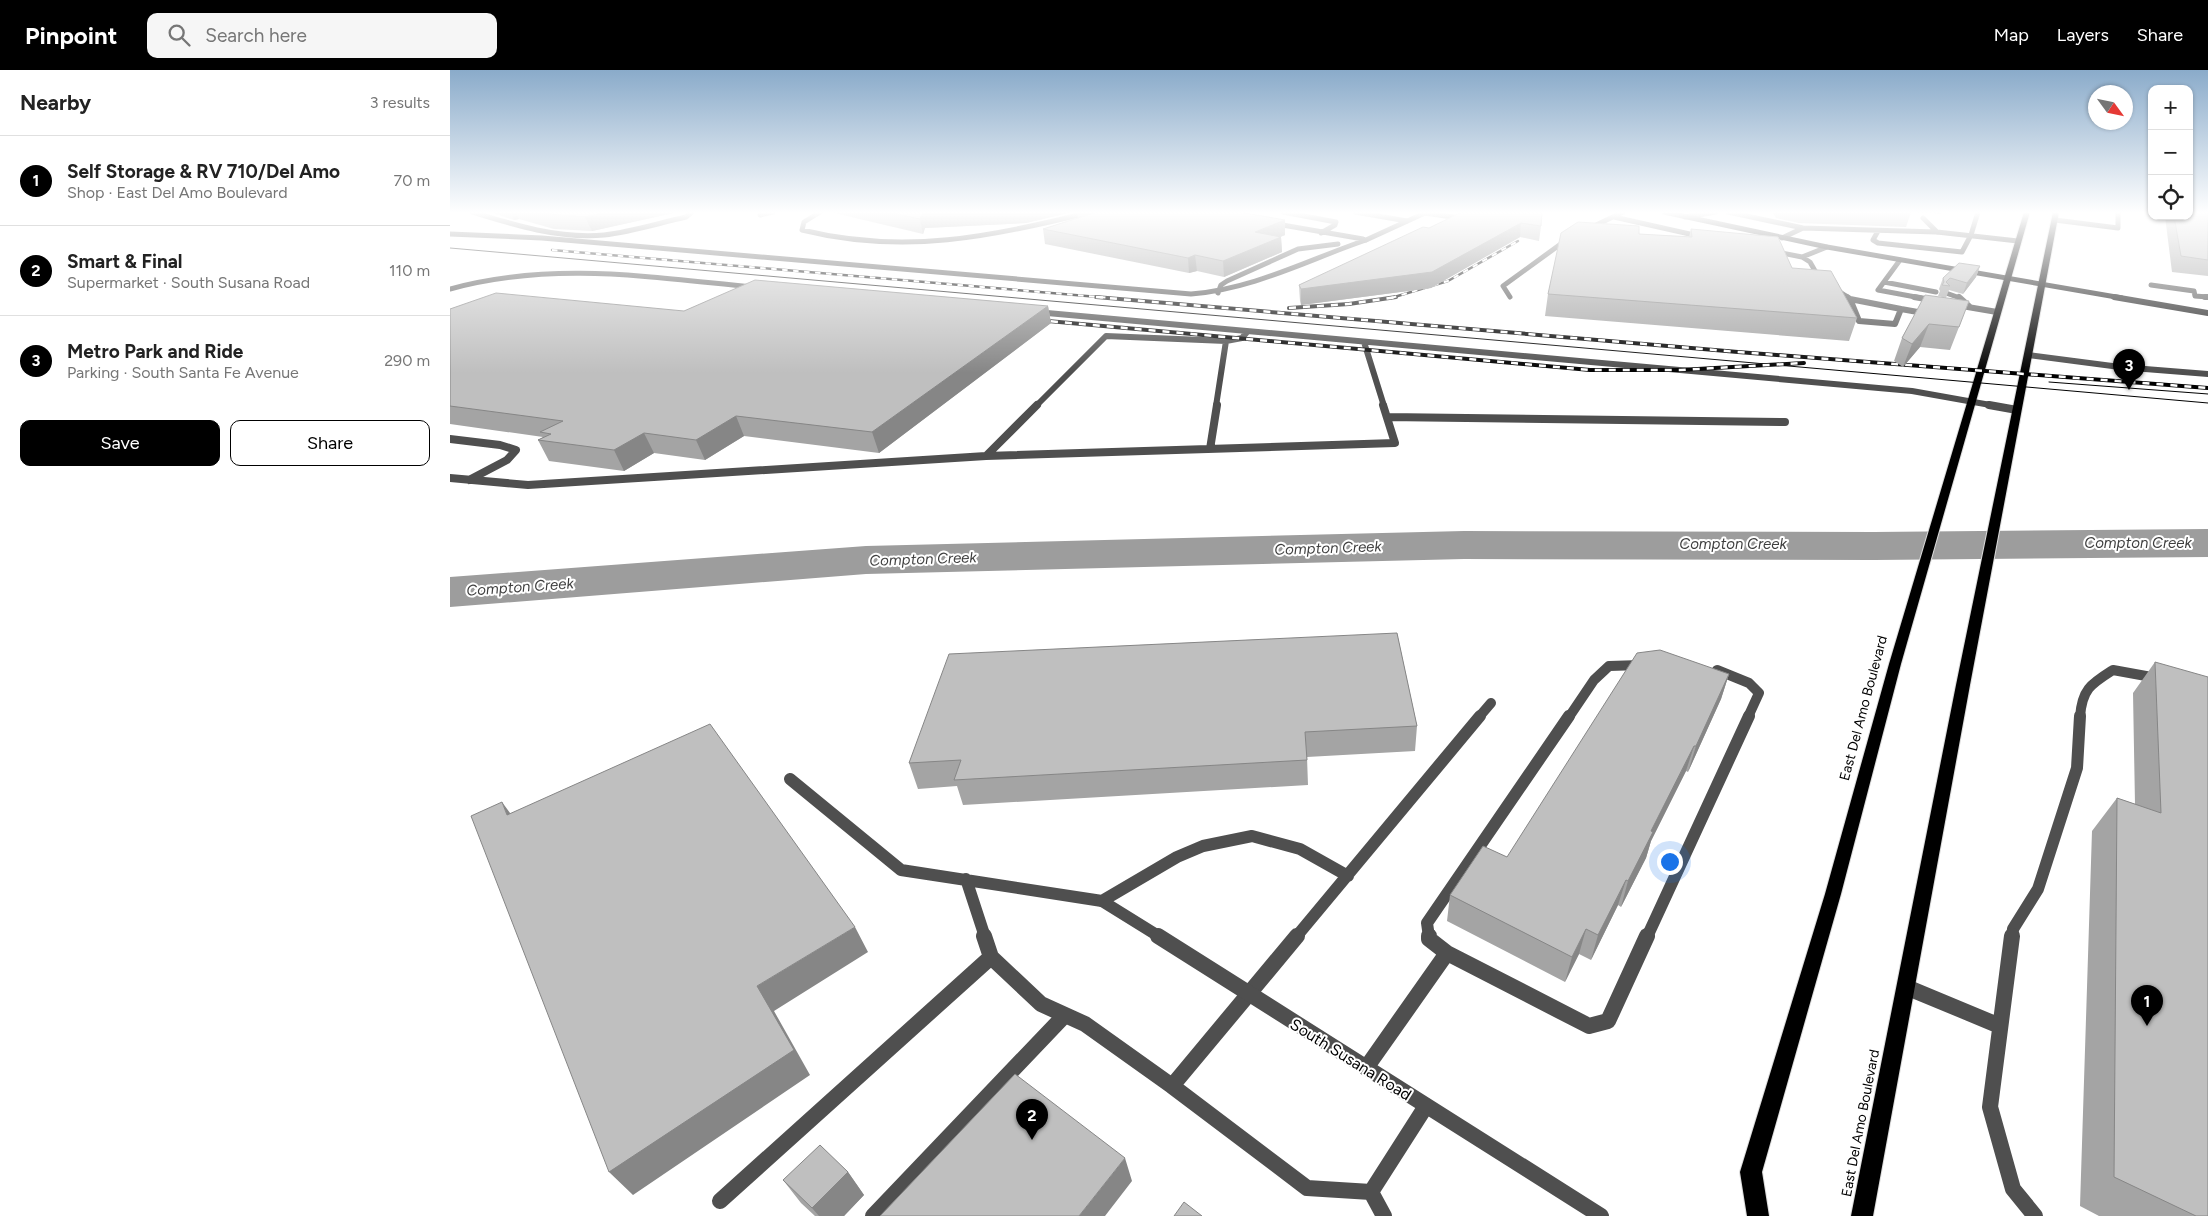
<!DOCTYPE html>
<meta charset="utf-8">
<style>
:root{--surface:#fff;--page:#f6f6f6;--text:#222;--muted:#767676;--line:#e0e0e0;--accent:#000}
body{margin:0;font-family:Figtree,sans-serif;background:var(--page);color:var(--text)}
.controls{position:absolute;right:15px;top:15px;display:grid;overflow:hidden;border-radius:10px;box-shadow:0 1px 4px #0004}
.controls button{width:45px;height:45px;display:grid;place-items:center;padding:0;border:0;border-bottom:1px solid var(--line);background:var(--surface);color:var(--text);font:25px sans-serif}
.compass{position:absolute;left:1638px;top:15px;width:45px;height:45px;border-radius:50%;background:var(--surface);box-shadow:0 1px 4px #0004;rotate:123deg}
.you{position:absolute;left:1219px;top:791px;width:18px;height:18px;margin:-12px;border:4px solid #fff;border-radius:50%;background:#1a73e8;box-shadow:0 0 0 8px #1a73e833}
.badge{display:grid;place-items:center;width:32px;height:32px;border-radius:50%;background:var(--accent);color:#fff;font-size:16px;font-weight:700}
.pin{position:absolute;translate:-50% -41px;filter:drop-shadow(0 1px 2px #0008)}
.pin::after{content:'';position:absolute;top:26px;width:18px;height:15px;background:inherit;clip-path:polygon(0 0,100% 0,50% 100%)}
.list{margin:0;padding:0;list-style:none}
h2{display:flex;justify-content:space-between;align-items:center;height:65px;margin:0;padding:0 20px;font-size:21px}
h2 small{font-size:16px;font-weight:400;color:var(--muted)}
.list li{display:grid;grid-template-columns:32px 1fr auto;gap:15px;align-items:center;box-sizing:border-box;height:90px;padding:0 20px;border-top:1px solid var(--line)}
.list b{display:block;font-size:19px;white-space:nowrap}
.list p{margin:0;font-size:16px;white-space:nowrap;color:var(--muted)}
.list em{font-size:16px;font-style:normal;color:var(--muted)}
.actions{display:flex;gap:10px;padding:15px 20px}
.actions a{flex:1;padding:11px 0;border:1px solid var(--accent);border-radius:10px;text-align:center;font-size:18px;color:var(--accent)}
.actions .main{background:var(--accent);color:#fff}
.icon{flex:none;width:28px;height:28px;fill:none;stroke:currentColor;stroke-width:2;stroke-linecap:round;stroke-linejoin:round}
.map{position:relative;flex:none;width:1758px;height:1146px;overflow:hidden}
header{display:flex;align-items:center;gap:30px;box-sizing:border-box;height:70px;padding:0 25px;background:var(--accent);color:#fff}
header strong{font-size:24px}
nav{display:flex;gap:28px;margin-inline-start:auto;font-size:18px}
.search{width:350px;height:45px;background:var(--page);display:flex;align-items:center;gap:12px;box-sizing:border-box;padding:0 18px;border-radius:10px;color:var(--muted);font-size:19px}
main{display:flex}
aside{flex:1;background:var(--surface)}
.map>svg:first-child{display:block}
</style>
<header>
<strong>Pinpoint</strong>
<div class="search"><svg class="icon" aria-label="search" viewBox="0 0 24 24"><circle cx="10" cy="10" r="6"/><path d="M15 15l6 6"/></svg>Search here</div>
<nav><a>Map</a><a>Layers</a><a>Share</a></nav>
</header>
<main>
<aside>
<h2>Nearby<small>3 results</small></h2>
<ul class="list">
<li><span class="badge">1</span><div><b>Self Storage &amp; RV 710/Del Amo</b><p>Shop · East Del Amo Boulevard</p></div><em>70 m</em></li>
<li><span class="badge">2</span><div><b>Smart &amp; Final</b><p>Supermarket · South Susana Road</p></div><em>110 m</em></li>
<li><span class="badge">3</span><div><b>Metro Park and Ride</b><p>Parking · South Santa Fe Avenue</p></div><em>290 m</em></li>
</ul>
<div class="actions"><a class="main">Save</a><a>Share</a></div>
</aside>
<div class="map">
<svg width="1758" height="1146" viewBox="0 0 1758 1146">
<rect width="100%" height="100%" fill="#fff"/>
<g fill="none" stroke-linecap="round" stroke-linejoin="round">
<path fill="#9d9d9d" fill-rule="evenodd" d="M1758 459V487L1424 490 1014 489 416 504 0 537V507L416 476 1014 461 1424 462Z"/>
<g stroke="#dbdbdb" stroke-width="2">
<path id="primary" d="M1574 142H1580L1451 594 1391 824 1312 1102 1319 1146H1297L1290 1102 1375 824 1439 594Z
M1603 142H1609L1520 615 1423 1146H1401L1506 615Z"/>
</g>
<path stroke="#4f4f4f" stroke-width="5" d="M22 142C64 155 109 169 154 165 181 162 209 153 236 147L242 142
M370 142 354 152 352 160C453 185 542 167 641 142
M833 142 886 152 885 155 871 163
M905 142 957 151
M1278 142 1353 158 1487 162 1568 171
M975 143 1009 148 1020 142
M310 145 323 142
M1164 147 1253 167
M1235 147 1266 142
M1473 148 1487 162
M1605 150 1668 158V142
M821 153 913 169
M1140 158 1173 142
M1428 161 1423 170 1428 173 1512 182 1521 165 1528 142
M0 164 92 168 741 224C804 219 857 190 916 170
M1332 168 1353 158
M1377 177 1352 187 1360 192 1369 208 1399 228
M1322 181 1352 187
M1450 190 1428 220 1471 228
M1434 212 1486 222
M1701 215 1744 221 1745 226 1758 227
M0 219C103 191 198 207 303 217
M768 223 771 215 777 211 848 179 888 174
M1496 223 1510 228
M1060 227 1053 216 1119 168"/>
<path stroke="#4f4f4f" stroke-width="6" d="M1397 227 1400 229
M1464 227 1487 231
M1509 227 1520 237
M1755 227H1758
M1400 229 1451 239 1445 254 1409 251Z
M1506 235 1547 242
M1451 239 1479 244
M586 242 1462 321 1546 336
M914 272 934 336
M1578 285 1670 297 1758 304
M586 336 656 266 776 271 792 268 797 262
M766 336 776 271"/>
<path stroke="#4f4f4f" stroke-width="8" d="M1539 335 1567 340
M937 347 1335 352
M0 369 50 375 66 380 57 390 19 410
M760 379 767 335
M536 386 945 373 933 335
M0 408 78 415 536 386 587 335"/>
<path stroke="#4f4f4f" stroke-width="10" d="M1267 600 1299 613 1309 623 1298 647
M1029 647 1041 633
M1119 647 1144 610 1159 596 1191 595
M1630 647C1632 619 1641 614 1663 600L1707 608"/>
<path stroke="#4f4f4f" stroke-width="12" d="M340 709 451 800 652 831 727 787 753 776 802 766 850 779 898 806
M516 809 535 867
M846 867 1030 646
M979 867 977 853 1119 646
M1197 867 1299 646
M1562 867 1563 859 1588 819 1627 698 1630 646"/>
<path stroke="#4f4f4f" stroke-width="16" d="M534 866 541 887 591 934 635 954 722 1016
M847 866 722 1016 857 1118 921 1122
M979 866V869L997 883
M1562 866 1540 1037 1563 1119 1585 1146
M1456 917 1550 956
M916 998 997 883 1139 956 1158 951 1197 866
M921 1122 976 1036
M921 1122 934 1146
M270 1131 541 887
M423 1146 615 945"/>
<path stroke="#4f4f4f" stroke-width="5" d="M916 170 977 142"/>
<path stroke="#4f4f4f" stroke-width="12" d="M652 831 710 867"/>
<path stroke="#4f4f4f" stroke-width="16" d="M708 866 1151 1146"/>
<path stroke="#1c1c1c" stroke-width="5" d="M1214 142 1377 177 1672 228"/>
<path stroke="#1c1c1c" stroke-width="6" d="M1664 227 1758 243"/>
<use href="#primary" fill="#000" fill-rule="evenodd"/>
<path stroke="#000" stroke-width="1" d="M0 178 1758 333
M1599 312 1758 324"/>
<g stroke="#000" stroke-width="2.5">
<path id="rail-far1" d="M102 180 660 228
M941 228 998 211 1068 171"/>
</g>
<g stroke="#000" stroke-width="4">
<path id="rail" d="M646 227 1288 282 1758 318
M839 238 899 234 946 227
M587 250 1140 300H1230L1354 293"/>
</g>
<use href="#rail-far1" stroke="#fff" stroke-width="2" stroke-dasharray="5.5" stroke-linecap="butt"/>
<use href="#rail" stroke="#fff" stroke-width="2.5" stroke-dasharray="7" stroke-linecap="butt"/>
</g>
<path fill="#a4a4a4" d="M40 142H228L142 161 104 159 69 149 64 150Z
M380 142H622L576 153 475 158 473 164Z
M627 142 835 165 830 167H831L832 182 774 207 747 201 739 203 595 174 593 159 628 148Z
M1012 142 1091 156 1089 171 1070 167 981 218 851 235 850 231 849 215 979 158Z
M1322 142H1492L1491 144 1461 142 1456 157 1349 153 1326 148Z
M1758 142V206L1722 202 1715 146H1739Z
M1241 159 1342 198 1407 248 1399 271 1095 246 1098 224 1189 164 1239 167Z
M1530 196 1526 207 1513 224 1499 220 1496 228 1488 226 1490 221 1489 219 1493 208Z
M1475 225 1509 257 1500 280 1470 277 1453 297 1444 291 1452 268Z
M598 236 601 253 429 383 294 366 255 390 204 383 174 401 99 391 88 370 93 367 0 354V239L234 241Z
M947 563 967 656 965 681 857 687 858 715 513 735 507 716 468 719 459 693Z
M1705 592 1758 1146H1649L1630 1136 1642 761 1667 728 1685 734 1683 623Z
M1279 604 1271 629 1238 702 1236 701 1201 771 1196 788 1171 837 1168 835 1141 890 1129 884 1115 912 997 851 1000 825 1057 787Z
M398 1102 414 1125 394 1146H365L351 1133 333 1110Z"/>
<path fill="#868686" d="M60 142H66L69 149 64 150Z
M158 142H228L142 161 135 147Z
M513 142H622L576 153 475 158 473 164 470 149 472 144Z
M627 142H658L628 150Z
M835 150V165L806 177 805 162Z
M1071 153 1070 167 981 218 851 235V219Z
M831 167 832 182 774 207 773 191Z
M745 185 747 201 739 203 738 188Z
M1530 196 1526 207 1513 224 1517 213Z
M598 236 601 253 429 383 422 362Z
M1479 254 1470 277 1453 297 1462 274Z
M286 346 294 366 255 390 246 370Z
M194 363 204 383 174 401 164 380Z
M1279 604 1271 629 1238 702 1246 676Z
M1244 676 1236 701 1201 771 1196 788 1171 837 1178 811 1201 761Z
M52 732 71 758 57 745Z
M1176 810 1168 835 1141 890 1148 865Z
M405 857 418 882 324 941 360 1005 183 1125 159 1102 307 916Z
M1136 859 1129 884 1115 912 1122 887Z
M675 1088 682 1111 655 1146H629Z
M398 1102 414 1125 394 1146H369L362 1138Z"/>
<path fill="#bfbfbf" stroke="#868686" d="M89 142H158L135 147 98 144Z
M437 142H513L472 144 470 149Z
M647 142H789L835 150 805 162 831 167 773 191 745 185 738 188 593 159Z
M1012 142H1092L1091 156 1071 153 982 202 851 219 849 215 973 157 979 158Z
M1739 142H1758V190L1731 186 1724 146H1739Z
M1128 152 1189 156V164L1242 167 1241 159 1328 167 1342 198 1381 201 1407 248 1098 224 1111 163Z
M1509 193 1530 196 1517 213 1500 208 1496 212 1500 216 1492 215 1494 212 1493 208Z
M305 210 598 236 422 362 286 346 246 370 194 363 164 380 88 370 101 364 90 362 113 351 0 336V239L46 223 234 241Z
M1475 225 1519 231 1509 257 1479 254 1462 274 1452 268Z
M947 563 967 656 855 662 857 690 504 710 511 690 459 693 499 584Z
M1210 580 1279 604 1246 676H1244L1201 761 1203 762 1178 811 1176 810 1148 865 1136 859 1122 887 1000 825 1033 776 1057 787 1187 583Z
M1705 592 1758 607V1146H1746L1664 1107 1667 728 1711 743Z
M260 654 405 857 307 916 344 980 159 1102 21 746 52 732 57 745Z
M565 1004 675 1088 629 1146H430Z
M370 1075 398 1102 362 1138 333 1110Z
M734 1132 752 1146H724Z"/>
<linearGradient id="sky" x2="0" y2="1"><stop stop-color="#8aabca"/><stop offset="0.47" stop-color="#fff"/><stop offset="1" stop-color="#fff" stop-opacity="0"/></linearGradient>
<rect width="1758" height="303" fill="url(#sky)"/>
<g text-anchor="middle" stroke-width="4" stroke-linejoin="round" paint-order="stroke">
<g font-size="14" fill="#000" stroke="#fff">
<text transform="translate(1413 638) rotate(-75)" y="5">East Del Amo Boulevard</text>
<text transform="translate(1410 1053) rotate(-79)" y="5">East Del Amo Boulevard</text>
</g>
<g font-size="15" font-style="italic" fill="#3e3e3e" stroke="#fff">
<text x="1688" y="478">Compton Creek</text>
<text x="1283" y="479">Compton Creek</text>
<text transform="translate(878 478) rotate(-2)" y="5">Compton Creek</text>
<text transform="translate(473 489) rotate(-2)" y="5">Compton Creek</text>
<text transform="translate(70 517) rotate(-4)" y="5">Compton Creek</text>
</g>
<g font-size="16" fill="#000" stroke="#fff">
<text transform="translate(901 989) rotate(32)" y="6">South Susana Road</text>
</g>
</g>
</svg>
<div class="controls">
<button>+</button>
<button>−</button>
<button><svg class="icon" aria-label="locate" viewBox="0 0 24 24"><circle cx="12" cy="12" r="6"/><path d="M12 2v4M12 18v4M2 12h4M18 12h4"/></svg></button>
</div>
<svg class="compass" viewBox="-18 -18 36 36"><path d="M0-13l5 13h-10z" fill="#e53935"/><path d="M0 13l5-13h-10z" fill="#767676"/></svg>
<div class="you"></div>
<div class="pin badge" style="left:1697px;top:956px">1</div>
<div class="pin badge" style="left:582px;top:1070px">2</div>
<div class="pin badge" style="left:1679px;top:320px">3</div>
</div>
</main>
